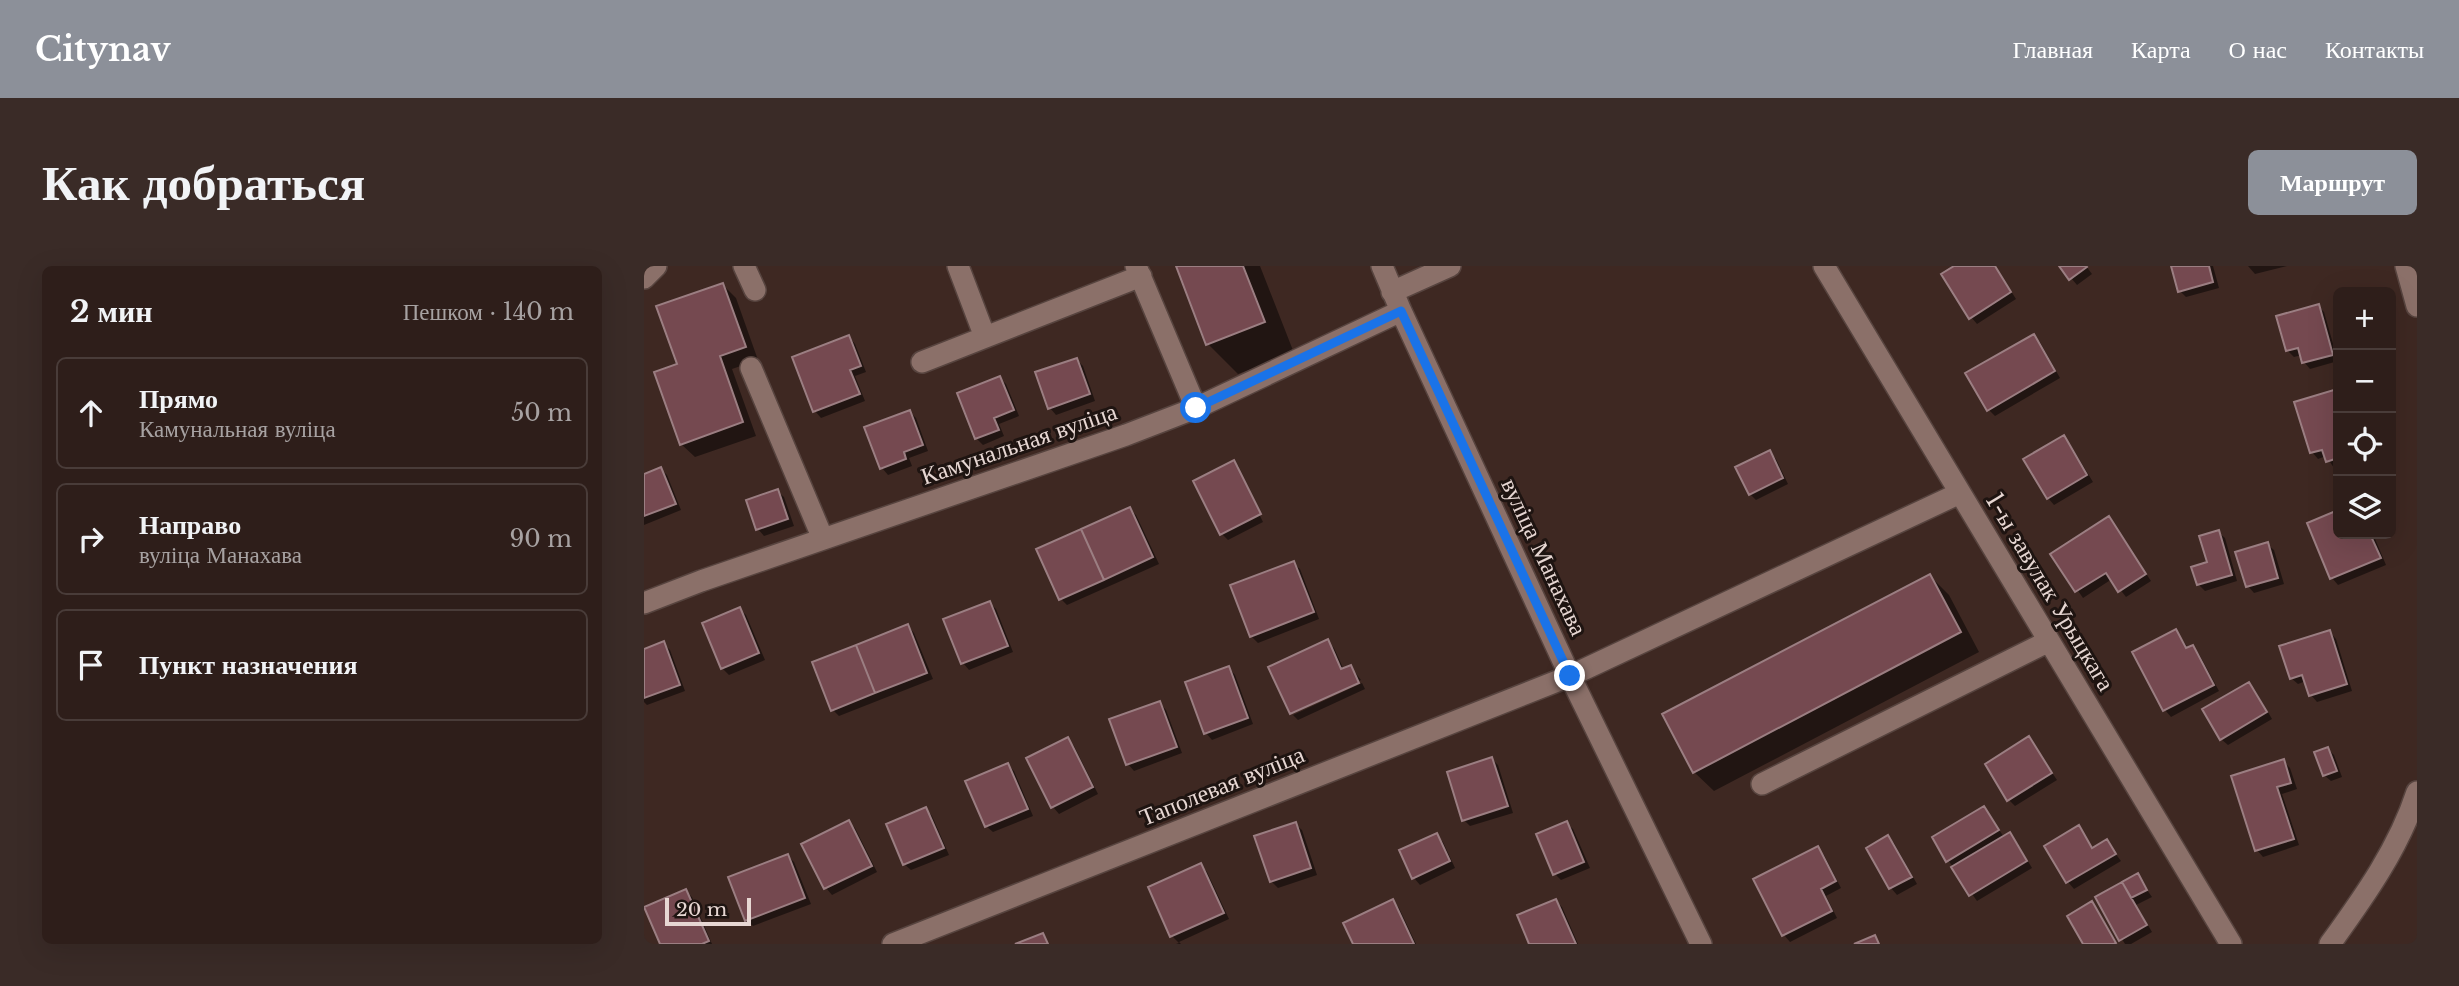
<!DOCTYPE html>
<html lang="ru">
<meta charset="utf-8">
<style>
:root{--surface:#2e1e1a;--page:#3a2b27;--text:#f1f3f6;--muted:#a7a2a2;--line:#493c39;--accent:#8c9099}
body{margin:0;font-family:"Libre Baskerville",serif;background:var(--page);color:var(--text)}
.controls{position:absolute;right:21px;top:21px;display:grid;overflow:hidden;border-radius:10px;box-shadow:0 7px 28px #0002}
.controls button{width:63px;height:63px;display:grid;place-items:center;padding:0;border:0;border-bottom:2px solid var(--line);background:var(--surface);color:var(--text);font:35px sans-serif}
.scale{position:absolute;left:21px;bottom:18px;width:86px;box-sizing:border-box;padding-left:7px;border:4px solid #e7d7d3;border-top:0;font-size:19px;line-height:24px;white-space:nowrap;color:#e7d7d3;-webkit-text-stroke:5px #1e1411;paint-order:stroke}
.stop{position:absolute;width:21px;height:21px;margin:-16px;border:5px solid #1a73e8;border-radius:50%;background:#fff}
.stop.end{background:#1a73e8;border-color:#fff;box-shadow:0 2px 7px #0008}
.list{margin:0;padding:0;list-style:none}
h2{display:flex;justify-content:space-between;align-items:center;height:91px;margin:0;padding:0 28px;font-size:30px}
h2 small{font-size:23px;font-weight:400;color:var(--muted)}
.list li{display:grid;grid-template-columns:46px 1fr auto;gap:21px;align-items:center;box-sizing:border-box;height:112px;margin:0 14px 14px;padding:0 14px;border:2px solid var(--line);border-radius:10px}
.list b{display:block;font-size:26px;white-space:nowrap}
.list p{margin:0;font-size:23px;white-space:nowrap;color:var(--muted)}
.list em{font-size:23px;font-style:normal;color:var(--muted)}
.icon{flex:none;width:38px;height:38px;fill:none;stroke:currentColor;stroke-width:2;stroke-linecap:round;stroke-linejoin:round}
.map{position:relative;flex:none;width:1773px;height:678px;overflow:hidden;border-radius:10px}
header{display:flex;align-items:center;gap:42px;box-sizing:border-box;height:98px;padding:0 35px;background:var(--accent);color:#fff}
header strong{font-size:33px}
nav{display:flex;gap:38px;margin-inline-start:auto;font-size:24px}
.intro{display:flex;align-items:center;justify-content:space-between;box-sizing:border-box;height:168px;padding:0 42px}
h1{margin:0;font-size:49px}
.button{padding:18px 32px;border-radius:10px;background:var(--accent);color:#fff;font-size:24px;font-weight:700}
main{display:flex;gap:42px;padding:0 42px}
aside{flex:1;background:var(--surface);border-radius:10px;box-shadow:0 7px 28px #0002}
.map>svg:first-child{display:block}
</style>
<header>
<strong>Citynav</strong>
<nav><a>Главная</a><a>Карта</a><a>О нас</a><a>Контакты</a></nav>
</header>
<div class="intro"><h1>Как добраться</h1><a class="button">Маршрут</a></div>
<main>
<aside>
<h2>2 мин<small>Пешком · 140 m</small></h2>
<ul class="list">
<li><svg class="icon" aria-label="ahead" viewBox="0 0 24 24"><path d="M12 20V5M6 11l6-6 6 6"/></svg><div><b>Прямо</b><p>Камунальная вуліца</p></div><em>50 m</em></li>
<li><svg class="icon" aria-label="right" viewBox="0 0 24 24"><path d="M7 20v-9h11M14 6l5 5-5 5"/></svg><div><b>Направо</b><p>вуліца Манахава</p></div><em>90 m</em></li>
<li><svg class="icon" aria-label="arrive" viewBox="0 0 24 24"><path d="M6 21V4h12l-3 4 3 4H6"/></svg><div><b>Пункт назначения</b></div></li>
</ul>
</aside>
<div class="map">
<svg width="1773" height="678" viewBox="0 0 1773 678">
<rect width="100%" height="100%" fill="#3e2822"/>
<path fill="#0007" d="M534 0H616L650 87 594 108 564 78Z
M1313 0H1351L1372 33 1333 58 1327 51Z
M1417 0H1442L1448 8 1433 19Z
M1531 0H1569L1575 22 1542 31 1536 25Z
M1604 0H1643L1611 8Z
M79 19 92 32 114 94 88 103 112 170 51 191 37 178 35 99Z
M1674 40 1680 46 1694 95 1666 103 1660 96 1658 89 1650 91 1643 84Z
M1389 70 1396 76 1416 112 1351 150 1345 144Z
M205 71 211 78 222 106 211 110 221 135 177 152 171 145 150 92Z
M433 94 439 100 451 135 412 149 406 142Z
M356 112 362 118 375 150 355 158 360 170 339 179 332 172Z
M1692 125 1694 127V200L1690 202 1682 190 1674 193 1668 186Z
M266 146 272 152 284 185 265 192 268 200 244 209 238 202Z
M1419 171 1426 178 1449 216 1410 239 1404 232Z
M1125 186 1132 193 1144 218 1112 234 1106 228Z
M590 196 595 201H592L619 256 584 274 578 268Z
M17 203 23 209 37 244 0 259V210Z
M133 225 140 231 150 260 120 270 114 263Z
M486 243 492 249 515 298 423 339 417 333Z
M1694 246V268H1729L1742 299 1694 319 1688 312 1666 258Z
M1465 252 1507 315 1482 331 1468 313 1439 332 1409 288Z
M1574 266 1581 272 1593 315 1561 325 1554 318 1566 297Z
M1623 278 1630 284 1640 318 1610 327 1604 320Z
M649 297 656 303 675 353 614 377 607 370Z
M1286 310 1305 329 1335 386 1070 525 1050 506Z
M346 337 352 343 369 386 325 404 319 397Z
M96 343 102 349 121 394 85 409 78 402Z
M264 360 270 367 289 413 195 450 189 444Z
M1532 365 1545 383 1548 381 1555 388 1575 425 1527 451 1521 444 1490 387Z
M1686 366 1692 373 1708 425 1673 436 1667 429 1662 415 1654 418 1647 412Z
M683 375 690 382 700 404 707 401 717 414 648 448 626 401Z
M19 377 26 384 41 425 3 439 0 436V384Z
M585 402 591 409 609 458 568 474 562 467Z
M718 417 721 423 654 454 649 449Z
M1605 418 1611 424 1628 453 1584 479 1577 473Z
M516 437 522 444 538 487 490 505 484 498Z
M424 473 430 480 454 528 415 548 409 541 385 493Z
M1385 473 1413 514 1371 540 1365 534Z
M1684 483 1690 489 1698 511 1687 515 1680 509Z
M848 493 854 499 869 547 826 560 820 554Z
M1639 495 1646 502 1653 523 1638 528 1655 579 1619 591 1613 584Z
M364 499 370 505 389 550 349 566 342 560Z
M1340 542 1360 571 1366 568 1372 575 1388 602 1333 635 1304 594Z
M282 543 288 550 305 589 267 604 260 598Z
M205 556 211 562 233 606 188 629 182 622 160 578Z
M922 557 929 563 946 602 917 614 911 608Z
M651 558 658 564 673 609 634 622 627 615Z
M1434 561 1450 583 1462 575 1477 595 1430 623 1424 616 1402 580Z
M792 569 799 576 811 602 776 619 770 612Z
M1244 571 1250 577 1273 618 1253 629 1247 622 1224 582Z
M1174 583 1180 589 1197 622 1182 630 1193 652 1146 676 1140 669 1111 614Z
M144 590 150 596 167 638 109 660 102 654Z
M557 599 563 606 585 653 535 676 537 678H532L535 677 528 670Z
M1493 610 1508 631 1492 639 1508 666 1487 678H1481L1453 632Z
M42 625 48 631 68 678H18Z
M749 635 755 642 772 678H711Z
M912 635 918 641 934 678H887Z
M1448 638 1454 644 1473 678H1441Z"/>
<path fill="#754950" stroke="#9b7e82" stroke-width="2" d="M532 0H599L621 56 562 79Z
M1310 0H1351L1367 26 1325 53 1297 8Z
M1415 0H1442L1443 1 1425 14Z
M1527 0H1565L1569 16 1534 26Z
M79 17 102 81 76 90 99 156 36 179 10 106 33 98 12 40Z
M1675 38 1689 89 1658 97 1654 82 1642 85 1632 50Z
M1390 68 1411 105 1343 145 1321 107Z
M205 69 217 100 206 104 216 128 169 146 148 91Z
M433 92 446 128 404 143 391 106Z
M356 110 370 144 350 152 355 164 331 173 313 127Z
M1693 123 1694 192 1682 196 1678 184 1666 187 1650 136Z
M266 144 279 179 260 186 262 193 236 203 220 161Z
M1420 169 1443 209 1403 233 1379 193Z
M1126 184 1139 212 1105 229 1091 201Z
M590 194 617 248 576 269 549 215Z
M17 201 32 238 0 250V208Z
M134 223 144 253 112 264 102 234Z
M486 241 509 291 460 314 437 263Z
M1694 244V268H1726L1737 292 1686 313 1663 257Z
M1465 250 1502 308 1474 326 1462 307 1431 326 1406 288Z
M437 263 460 314 415 334 392 283Z
M1575 264 1588 309 1553 319 1547 301 1563 296 1555 270Z
M1624 276 1634 312 1602 321 1591 286Z
M650 295 670 346 606 371 586 319Z
M1286 308 1317 366 1049 507 1018 448Z
M346 335 364 380 317 398 299 353Z
M96 341 115 387 77 403 58 357Z
M264 358 283 407 231 427 212 379Z
M1532 363 1542 382 1549 379 1570 419 1519 445 1488 386Z
M1686 364 1703 418 1665 430 1658 409 1646 413 1635 380Z
M684 373 697 403 707 399 715 417 646 448 624 401Z
M20 375 36 419 0 432V383Z
M212 379 231 427 187 445 168 396Z
M585 400 604 452 560 468 541 416Z
M1605 416 1623 446 1576 474 1558 443Z
M516 435 533 481 482 499 465 453Z
M1385 470 1408 507 1363 535 1341 498Z
M424 471 449 521 407 542 382 492Z
M1684 481 1693 505 1679 510 1670 486Z
M848 491 864 540 818 555 803 506Z
M1640 493 1647 517 1633 521 1650 573 1611 585 1587 510Z
M364 497 384 543 341 561 321 515Z
M1340 540 1355 564 1302 596 1288 571Z
M282 541 300 582 259 599 242 558Z
M205 554 228 600 180 623 157 578Z
M923 555 940 596 909 609 892 568Z
M652 556 667 602 626 616 610 570Z
M1435 559 1448 582 1463 573 1472 588 1422 617 1400 580Z
M1366 566 1383 595 1325 630 1307 601Z
M793 567 806 595 768 613 755 584Z
M1244 569 1268 611 1245 623 1222 582Z
M1174 580 1192 615 1177 623 1188 645 1138 670 1109 613Z
M144 588 161 632 101 655 84 611Z
M557 597 580 647 526 671 504 621Z
M1494 607 1503 624 1487 632 1478 616Z
M1478 616 1503 659 1475 675 1451 631Z
M42 623 65 675 58 678H16L0 641Z
M749 633 770 678H709L699 657Z
M912 633 932 678H885L873 649Z
M1448 635 1472 677 1470 678H1439L1423 650Z
M399 667 404 678H371Z
M1231 669 1235 678H1210Z"/>
<g fill="none" stroke-linecap="round" stroke-linejoin="round">
<g stroke="#57443f" stroke-width="24">
<path id="minor" d="M100 0 111 24
M314 0 341 71
M492 0 552 142
M738 0 757 45 926 410 1057 678
M1180 0 1587 678
M1762 0 1773 40
M0 12 12 0
M748 26 806 0
M278 96 497 10
M107 102 179 273
M0 337 57 315 482 169 552 142 757 45
M1118 518 1405 375
M249 678 926 410 1316 227
M1686 678C1720 631 1755 582 1773 526"/>
</g>
<use href="#minor" stroke="#8b7069" stroke-width="21"/>
</g>
<g fill="none" stroke-linecap="round" stroke-linejoin="round">
<path stroke="#1a73e8" stroke-width="9" d="M552 142 757 45 926 410"/>
</g>
<g text-anchor="middle" stroke-width="6" stroke-linejoin="round" paint-order="stroke">
<g font-size="24" fill="#e7d7d3" stroke="#1e1411">
<text transform="translate(375 178) rotate(-19)" y="8">Камунальная вуліца</text>
<text transform="translate(900 291) rotate(65)" y="8">вуліца Манахава</text>
<text transform="translate(1406 326) rotate(59)" y="8">1-ы завулак Урыцкага</text>
<text transform="translate(578 520) rotate(-22)" y="8">Таполевая вуліца</text>
</g>
</g>
</svg>
<div class="controls">
<button>+</button>
<button>−</button>
<button><svg class="icon" aria-label="locate" viewBox="0 0 24 24"><circle cx="12" cy="12" r="6"/><path d="M12 2v4M12 18v4M2 12h4M18 12h4"/></svg></button>
<button><svg class="icon" aria-label="layers" viewBox="0 0 24 24"><path d="M12 4l9 5-9 5-9-5zM3 14l9 5 9-5"/></svg></button>
</div>
<div class="scale">20 m</div>
<div class="stop" style="left:552px;top:142px"></div>
<div class="stop end" style="left:926px;top:410px"></div>
</div>
</main>
